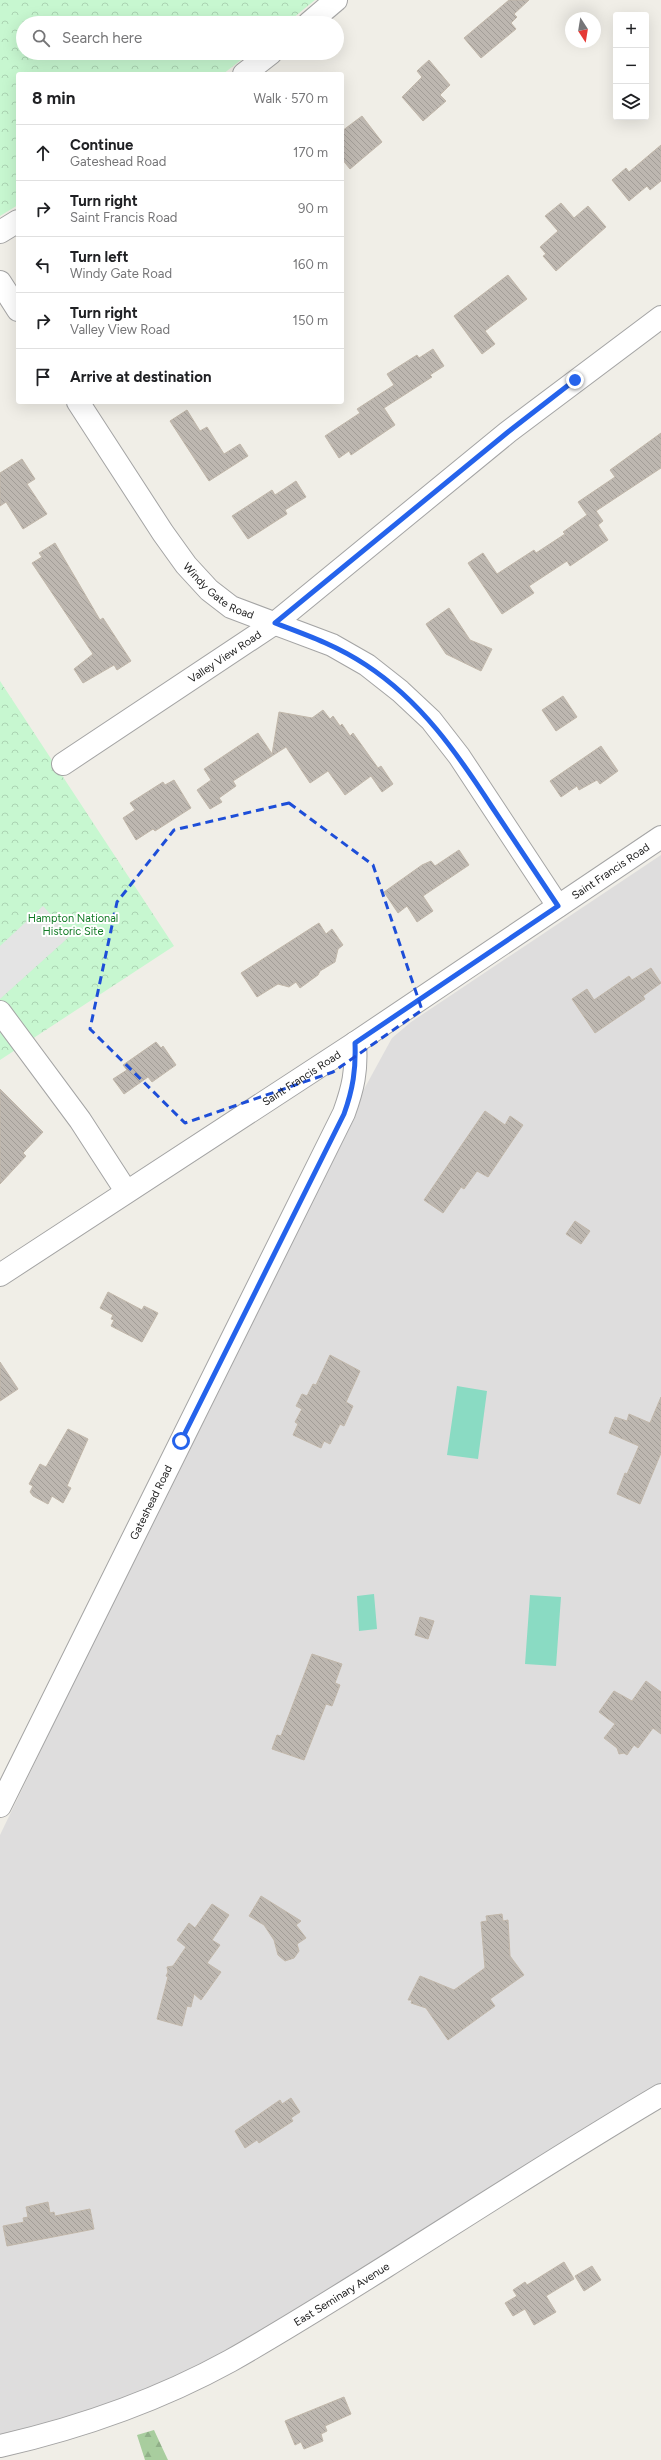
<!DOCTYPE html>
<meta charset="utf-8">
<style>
:root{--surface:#fff;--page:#f2f2f2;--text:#202124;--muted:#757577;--line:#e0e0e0}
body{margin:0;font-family:Figtree,sans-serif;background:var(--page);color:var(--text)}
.controls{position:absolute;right:12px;top:12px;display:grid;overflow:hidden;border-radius:4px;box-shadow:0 4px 16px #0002}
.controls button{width:36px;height:36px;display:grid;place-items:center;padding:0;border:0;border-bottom:1px solid var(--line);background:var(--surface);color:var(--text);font:20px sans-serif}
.compass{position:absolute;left:565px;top:12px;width:36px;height:36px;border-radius:50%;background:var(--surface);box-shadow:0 4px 16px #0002;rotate:168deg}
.stop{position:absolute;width:12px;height:12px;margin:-9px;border:3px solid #2563eb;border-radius:50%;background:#fff}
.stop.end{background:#2563eb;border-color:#fff;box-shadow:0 1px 4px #0008}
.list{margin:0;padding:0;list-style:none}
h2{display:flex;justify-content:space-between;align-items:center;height:52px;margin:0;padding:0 16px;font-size:17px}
h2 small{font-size:13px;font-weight:400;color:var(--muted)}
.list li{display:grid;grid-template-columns:26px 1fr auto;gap:12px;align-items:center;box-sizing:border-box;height:56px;padding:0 16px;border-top:1px solid var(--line)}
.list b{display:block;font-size:15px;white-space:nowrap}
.list p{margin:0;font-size:13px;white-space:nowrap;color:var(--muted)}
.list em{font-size:13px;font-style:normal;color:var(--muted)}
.icon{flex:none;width:22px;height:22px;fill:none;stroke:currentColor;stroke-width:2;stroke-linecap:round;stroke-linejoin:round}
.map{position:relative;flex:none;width:661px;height:2460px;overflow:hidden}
.search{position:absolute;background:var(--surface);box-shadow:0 4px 16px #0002;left:16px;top:16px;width:328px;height:44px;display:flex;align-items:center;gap:10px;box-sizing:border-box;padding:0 14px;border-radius:22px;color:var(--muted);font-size:15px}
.panel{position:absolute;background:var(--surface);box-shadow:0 4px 16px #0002;left:16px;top:72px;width:328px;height:332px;border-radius:4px}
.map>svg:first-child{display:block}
</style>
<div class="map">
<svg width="661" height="2460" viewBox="0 0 661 2460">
<defs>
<pattern id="forest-firs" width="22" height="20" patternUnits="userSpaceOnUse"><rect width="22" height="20" fill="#a8cd9e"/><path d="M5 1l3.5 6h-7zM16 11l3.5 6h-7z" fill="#90b088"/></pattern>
<pattern id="park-crowns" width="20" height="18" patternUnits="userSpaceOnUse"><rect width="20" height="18" fill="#c7f7d0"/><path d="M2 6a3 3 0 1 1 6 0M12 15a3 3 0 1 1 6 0" fill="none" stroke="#abd3b2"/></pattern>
<pattern id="building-back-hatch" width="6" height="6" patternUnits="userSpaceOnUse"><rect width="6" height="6" fill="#bdb7b0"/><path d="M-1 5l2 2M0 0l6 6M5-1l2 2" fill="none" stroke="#a29d97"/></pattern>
</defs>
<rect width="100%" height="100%" fill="#f0eee7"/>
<path fill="#dedddd" d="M661 855V2085L234 2347 173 2378 63 2421 0 2436V1835L191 1439 363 1091 392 1038 411 1022Z"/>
<path fill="url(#forest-firs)" d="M154 2430 167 2458 168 2460H145L137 2435Z"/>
<path fill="url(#park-crowns)" d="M0 0H315L287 23H23V53H250L223 74H18V205L0 216Z
M0 681 174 946 0 1060Z"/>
<path fill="#8adbc3" d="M457 1386 487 1391 478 1459 447 1455Z
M374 1594 377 1629 359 1631 357 1596Z
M530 1595 561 1597 556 1666 525 1664Z"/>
<path fill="#e4e4e4" d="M43 906 70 936 0 999V946Z"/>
<path fill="url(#building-back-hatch)" stroke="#c1b7aa" d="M509 0H529L514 14 517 17 511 23 516 29 481 58 464 38Z
M429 60 450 85 440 95 446 101 423 121 402 97 422 77 417 71Z
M362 116 382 142 350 169 342 159V131Z
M661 145V181L650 190 647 186 629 201 612 180 626 168 629 172Z
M561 203 574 218 588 206 606 227 556 271 543 256 546 254 540 247 558 231 545 216Z
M508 275 527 299 485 331 495 344 482 354 454 316Z
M433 349 444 366 430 375 432 377 384 408 395 425 351 455 349 451 339 458 325 436 360 413 357 409 394 385 387 374 417 355 419 358Z
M187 410 200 431 207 427 224 454 240 444 248 456 209 481 170 421Z
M661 433V468L596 511 603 521 598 525 608 540 570 566 567 561 529 586 534 593 502 614 468 563 483 553 497 574 534 550 536 553 565 534 563 532 587 515 578 502 615 477 610 470Z
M22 459 35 479 27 484 47 514 23 529 6 502 0 506V473Z
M296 481 306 497 285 510 287 514 248 539 232 516 272 490 275 495Z
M55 543 100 620 103 618 131 661 117 670 114 665 83 683 74 669 93 654 32 563 42 557 39 553Z
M449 608 470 640 492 649 481 671 446 654 426 624Z
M563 696 577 717 556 731 542 710Z
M323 710 330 719 333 716 340 726 342 724 350 736 353 733 378 768 381 766 393 784 382 792 371 776 345 795 328 771 310 783 286 747 233 781 236 786 219 798 222 802 210 809 197 790 211 780 204 769 258 733 272 754 279 712 312 718Z
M601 746 618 771 600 784 597 780 579 790 577 786 561 797 550 781Z
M174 780 191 808 155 831 153 829 136 840 123 818 135 810 130 803 163 782 165 785Z
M459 850 469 865 423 896 433 911 417 922 407 906 398 913 384 892 422 865 431 861 435 866Z
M319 923 326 934 332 929 343 945 338 949 335 962 320 971 318 975 300 988 296 982 289 987 278 984 257 997 241 973Z
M651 968 661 983 643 996 645 999 595 1033 572 999 587 989 594 1000 629 976 632 980Z
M156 1042 161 1048 163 1046 176 1065 152 1082 148 1077 124 1094 113 1079 127 1070 123 1065Z
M0 1089 43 1132 23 1153 26 1156 0 1184Z
M485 1111 505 1125 510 1116 523 1125 488 1177 477 1171 464 1189 461 1187 443 1213 424 1200Z
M575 1221 590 1231 581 1244 566 1234Z
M108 1292 142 1310 144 1306 158 1313 142 1342 111 1326 114 1320 111 1319 113 1315 100 1308Z
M330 1355 360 1371 346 1402 353 1406 344 1426 340 1424 330 1444 324 1441 321 1448 293 1435 298 1424 295 1422 302 1409 296 1406 302 1394 307 1396 313 1384 316 1385Z
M0 1362 18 1389 0 1401Z
M661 1397V1453L640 1504 617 1494 625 1473 627 1474 639 1446 609 1433 615 1417 627 1421 629 1414 650 1423Z
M68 1429 88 1439 67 1486 71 1488 63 1503 52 1496 48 1504 33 1496 30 1492 33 1486 29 1484 40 1464 46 1467Z
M420 1617 434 1621 428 1639 415 1635Z
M312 1654 342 1664 335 1683 340 1685 332 1706 326 1704 304 1760 272 1749 277 1735 281 1736Z
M646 1681 661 1692V1734L653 1728 638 1748 634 1745 627 1755 624 1753 619 1754 617 1748 604 1738 615 1724 599 1712 614 1691 632 1701Z
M261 1896 301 1921 296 1925 306 1938 297 1944 299 1951 294 1958 285 1961 278 1955 274 1940 264 1925 249 1916Z
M212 1904 229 1915 212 1940 220 1945 207 1963 221 1972 201 2000 194 1994 191 2007 187 2006 182 2026 157 2019 168 1977 166 1976 168 1972 167 1967 173 1966 186 1947 177 1940 189 1923 195 1928Z
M502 1914 503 1921 508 1920 510 1956 524 1975 490 1999 495 2006 448 2040 426 2008 411 2003 412 2000H408L420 1976 454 1990 485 1968 481 1922 487 1921 486 1916Z
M291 2098 300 2112 291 2118 293 2121 259 2143 257 2140 245 2148 235 2131 280 2100 282 2104Z
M48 2202 50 2213 54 2212 55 2216 90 2209 94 2229 7 2246 3 2226 24 2222 23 2218 28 2217 26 2207Z
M564 2262 574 2279 546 2296 556 2312 534 2325 525 2309 513 2316 505 2303 517 2296 513 2290 525 2282 527 2285Z
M592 2266 601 2280 584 2291 575 2276Z
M344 2397 351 2414 325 2426 327 2431 321 2434 323 2441 304 2449 301 2442 295 2445 285 2421Z"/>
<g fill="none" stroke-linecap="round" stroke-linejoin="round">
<g stroke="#a4a4a4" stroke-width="24">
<g id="minor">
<path d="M309 23 336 0"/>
<path d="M244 74 271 53"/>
<path d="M0 232 18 221"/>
<path d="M0 282 18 310"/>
<path id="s1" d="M78 402 163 533 186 565 209 590 231 607 332 645 367 665 400 691 431 720 459 756 558 906"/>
<path id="s2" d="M63 764 275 623 508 432 661 317"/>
<path d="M0 1012 80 1120 126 1191"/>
<path id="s3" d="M0 1275 355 1043 661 837"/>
<path id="s4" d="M0 1806 344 1113C353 1088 357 1071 355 1043"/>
<path id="s5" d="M0 2446C79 2428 159 2400 230 2361 283 2331 334 2299 385 2267 477 2209 568 2150 661 2095"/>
</g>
</g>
<use href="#minor" stroke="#fff" stroke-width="22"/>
</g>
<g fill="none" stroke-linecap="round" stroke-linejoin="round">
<path stroke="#2563eb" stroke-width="5" d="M181 1441 344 1114C353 1089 356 1069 355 1043L558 906C536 873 514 840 492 807 457 753 421 701 366 665 338 646 307 635 275 623L508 432 575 380"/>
</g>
<path fill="none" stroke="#1d4ed8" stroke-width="3" stroke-dasharray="8 5" stroke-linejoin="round" d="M289 803 373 865 422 1010 333 1072 185 1123 90 1029 117 902 174 830Z"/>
<g text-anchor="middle" stroke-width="4" stroke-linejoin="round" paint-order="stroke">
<g font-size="11" fill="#202020" stroke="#fff">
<text dy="4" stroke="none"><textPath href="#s1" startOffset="238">Windy Gate Road</textPath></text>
<text dy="4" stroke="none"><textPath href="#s2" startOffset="194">Valley View Road</textPath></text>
<text dy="4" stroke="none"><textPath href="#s3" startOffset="732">Saint Francis Road</textPath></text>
<text dy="4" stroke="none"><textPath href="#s3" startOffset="360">Saint Francis Road</textPath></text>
<text dy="4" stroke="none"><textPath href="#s4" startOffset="339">Gateshead Road</textPath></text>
<text dy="4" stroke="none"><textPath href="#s5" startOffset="376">East Seminary Avenue</textPath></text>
</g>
<g font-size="11" fill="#127b25" stroke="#fff">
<text x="73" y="922">Hampton National<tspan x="73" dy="13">Historic Site</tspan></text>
</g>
</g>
</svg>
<div class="controls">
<button>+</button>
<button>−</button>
<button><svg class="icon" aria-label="layers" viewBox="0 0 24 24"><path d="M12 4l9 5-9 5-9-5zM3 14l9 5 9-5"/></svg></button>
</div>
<svg class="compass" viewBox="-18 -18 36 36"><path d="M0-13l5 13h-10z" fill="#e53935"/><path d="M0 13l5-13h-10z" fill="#757577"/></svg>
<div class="stop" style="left:181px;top:1441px"></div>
<div class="stop end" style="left:575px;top:380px"></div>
<div class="search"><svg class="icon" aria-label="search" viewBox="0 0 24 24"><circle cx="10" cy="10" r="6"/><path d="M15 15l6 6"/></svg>Search here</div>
<section class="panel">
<h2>8 min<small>Walk · 570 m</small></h2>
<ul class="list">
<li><svg class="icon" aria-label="ahead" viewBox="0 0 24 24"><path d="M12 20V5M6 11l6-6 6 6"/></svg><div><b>Continue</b><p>Gateshead Road</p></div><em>170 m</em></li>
<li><svg class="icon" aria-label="right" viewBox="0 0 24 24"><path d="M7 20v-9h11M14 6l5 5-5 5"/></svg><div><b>Turn right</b><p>Saint Francis Road</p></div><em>90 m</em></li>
<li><svg class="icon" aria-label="left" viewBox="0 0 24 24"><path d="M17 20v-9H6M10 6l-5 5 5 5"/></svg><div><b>Turn left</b><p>Windy Gate Road</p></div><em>160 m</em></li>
<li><svg class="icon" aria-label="right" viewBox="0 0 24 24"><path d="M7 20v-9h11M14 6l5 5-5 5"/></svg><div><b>Turn right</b><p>Valley View Road</p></div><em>150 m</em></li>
<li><svg class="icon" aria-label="arrive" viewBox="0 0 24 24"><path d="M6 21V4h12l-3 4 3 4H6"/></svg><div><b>Arrive at destination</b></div></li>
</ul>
</section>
</div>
